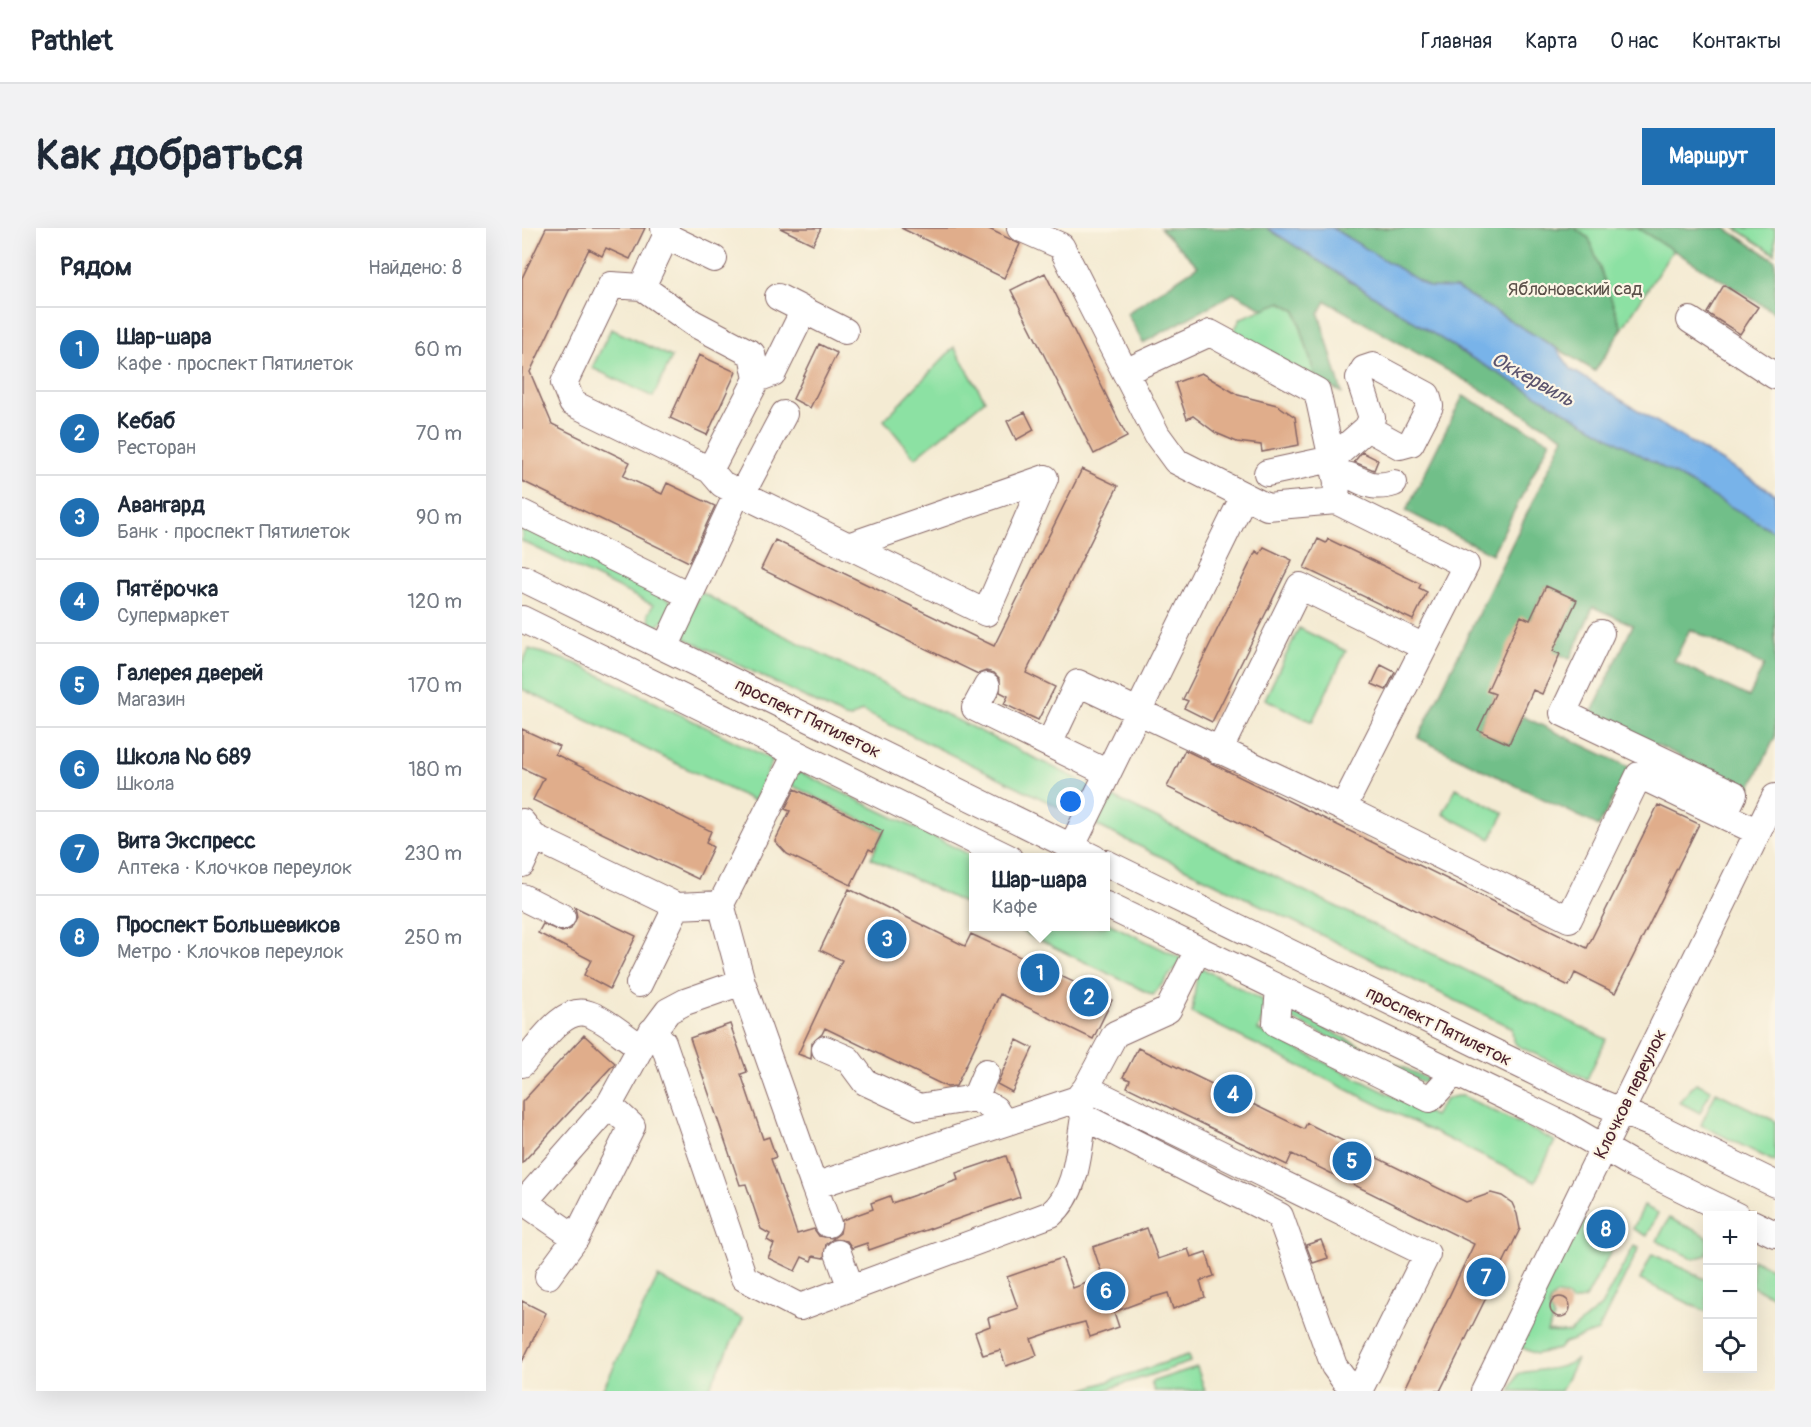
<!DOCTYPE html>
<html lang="ru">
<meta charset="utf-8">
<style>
:root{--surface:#fff;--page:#f2f2f3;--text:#1f2937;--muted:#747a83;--line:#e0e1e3;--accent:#1f6fb2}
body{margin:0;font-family:Pangolin,sans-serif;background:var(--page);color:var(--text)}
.controls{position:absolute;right:18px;bottom:18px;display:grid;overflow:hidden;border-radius:0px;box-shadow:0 6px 24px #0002}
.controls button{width:54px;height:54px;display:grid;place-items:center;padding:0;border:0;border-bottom:2px solid var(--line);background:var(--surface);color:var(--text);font:30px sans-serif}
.you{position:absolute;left:549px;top:574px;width:21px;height:21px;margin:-15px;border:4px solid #fff;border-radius:50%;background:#1a73e8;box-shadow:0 0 0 9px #1a73e833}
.badge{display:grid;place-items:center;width:39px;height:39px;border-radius:50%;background:var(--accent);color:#fff;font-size:20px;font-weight:700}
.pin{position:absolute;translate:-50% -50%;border:3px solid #fff;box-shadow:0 2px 6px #0006}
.popup{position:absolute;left:447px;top:625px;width:141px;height:78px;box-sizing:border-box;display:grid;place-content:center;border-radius:0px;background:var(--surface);filter:drop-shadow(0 2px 4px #0005);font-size:20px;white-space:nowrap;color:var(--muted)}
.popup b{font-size:22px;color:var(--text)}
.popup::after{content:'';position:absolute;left:50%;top:100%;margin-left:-12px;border:12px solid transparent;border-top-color:var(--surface)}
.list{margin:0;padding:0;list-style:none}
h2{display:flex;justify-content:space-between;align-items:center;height:78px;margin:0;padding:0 24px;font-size:26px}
h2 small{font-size:20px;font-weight:400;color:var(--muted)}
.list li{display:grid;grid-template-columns:39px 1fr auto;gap:18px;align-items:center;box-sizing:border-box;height:84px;padding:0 24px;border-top:2px solid var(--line)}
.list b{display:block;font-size:22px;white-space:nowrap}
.list p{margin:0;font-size:20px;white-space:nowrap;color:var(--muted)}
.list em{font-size:20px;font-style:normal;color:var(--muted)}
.icon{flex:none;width:33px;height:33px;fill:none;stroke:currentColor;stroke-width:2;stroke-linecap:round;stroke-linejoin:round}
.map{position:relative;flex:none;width:1253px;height:1163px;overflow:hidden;border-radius:0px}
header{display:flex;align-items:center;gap:36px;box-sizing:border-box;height:84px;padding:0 30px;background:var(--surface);border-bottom:2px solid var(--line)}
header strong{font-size:28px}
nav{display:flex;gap:33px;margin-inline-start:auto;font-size:21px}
.intro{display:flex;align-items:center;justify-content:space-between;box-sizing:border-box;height:144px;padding:0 36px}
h1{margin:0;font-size:42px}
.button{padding:15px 27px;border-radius:0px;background:var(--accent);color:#fff;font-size:21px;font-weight:700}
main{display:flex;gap:36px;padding:0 36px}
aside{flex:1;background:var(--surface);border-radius:0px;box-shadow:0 6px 24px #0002}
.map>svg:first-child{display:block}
</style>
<header>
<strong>Pathlet</strong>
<nav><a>Главная</a><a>Карта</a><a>О нас</a><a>Контакты</a></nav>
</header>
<div class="intro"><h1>Как добраться</h1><a class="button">Маршрут</a></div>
<main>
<aside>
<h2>Рядом<small>Найдено: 8</small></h2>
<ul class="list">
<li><span class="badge">1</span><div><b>Шар-шара</b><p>Кафе · проспект Пятилеток</p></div><em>60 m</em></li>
<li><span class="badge">2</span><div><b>Кебаб</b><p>Ресторан</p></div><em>70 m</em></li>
<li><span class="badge">3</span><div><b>Авангард</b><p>Банк · проспект Пятилеток</p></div><em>90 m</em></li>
<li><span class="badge">4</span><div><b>Пятёрочка</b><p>Супермаркет</p></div><em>120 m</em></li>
<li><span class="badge">5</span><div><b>Галерея дверей</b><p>Магазин</p></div><em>170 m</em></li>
<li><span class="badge">6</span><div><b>Школа № 689</b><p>Школа</p></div><em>180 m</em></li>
<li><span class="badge">7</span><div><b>Вита Экспресс</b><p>Аптека · Клочков переулок</p></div><em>230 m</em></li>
<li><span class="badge">8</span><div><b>Проспект Большевиков</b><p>Метро · Клочков переулок</p></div><em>250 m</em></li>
</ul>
</aside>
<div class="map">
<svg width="1253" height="1163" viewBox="0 0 1253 1163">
<rect width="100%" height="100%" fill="#fcf5e5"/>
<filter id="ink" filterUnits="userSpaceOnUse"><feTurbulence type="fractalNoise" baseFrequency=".0167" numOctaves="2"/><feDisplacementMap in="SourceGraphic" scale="12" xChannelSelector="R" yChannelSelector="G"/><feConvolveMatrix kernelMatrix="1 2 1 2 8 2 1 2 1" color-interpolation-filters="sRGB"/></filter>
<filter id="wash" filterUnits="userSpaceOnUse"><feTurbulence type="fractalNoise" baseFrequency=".008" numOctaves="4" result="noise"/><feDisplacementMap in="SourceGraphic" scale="24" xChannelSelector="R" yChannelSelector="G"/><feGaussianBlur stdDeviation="1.35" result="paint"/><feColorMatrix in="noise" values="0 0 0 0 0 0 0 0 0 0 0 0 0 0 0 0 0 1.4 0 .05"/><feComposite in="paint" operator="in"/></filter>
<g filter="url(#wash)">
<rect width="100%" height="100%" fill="#f4ebd3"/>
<path fill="#8ce1a3" stroke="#6b8067" stroke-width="1.5" d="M810 0H1165L1073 143 934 60Z
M1213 0H1253V26Z
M758 74 774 83 794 151 710 106 719 90Z
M89 101 150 129 131 169 70 140Z
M432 119 463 172 393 230 362 192Z
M0 296 149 373 148 386 135 399 128 395 126 386 131 377 0 313Z
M179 364 222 388 570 558 551 586 340 483 329 490 323 489 163 410V395Z
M777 400 824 423 790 494 743 471Z
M7 421 53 435 251 532 232 573 0 461V436Z
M276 543 453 629 452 680 349 630 362 603 269 557Z
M934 560 982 585 969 611 921 586Z
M585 566 1084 811 1065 851 996 818 991 813 990 800 574 597Z
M584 694 661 731 631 767 490 699 584 698Z
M676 738 740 772C745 783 740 791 736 802L912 888C920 874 924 867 941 868L1033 913 1013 954 670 785Z
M768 783 907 852V857L765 789Z
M1174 855 1189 862 1178 885 1157 874Z
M1194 864 1253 893V934L1179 897Z
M1122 978 1136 985 1125 1008 1111 1001Z
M1147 990 1185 1008V1027L1172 1031 1135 1013Z
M1058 991 1096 1010 1064 1070 1049 1074 1044 1068 1034 1067 1028 1073 1027 1082 1032 1090 1025 1104 1047 1105 1079 1078 1112 1018 1117 1020 1076 1103 1042 1115 1037 1121 1014 1126 996 1118Z
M1130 1026 1185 1052V1084L1118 1052Z
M1230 1031 1253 1042V1062L1250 1068 1231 1059Z
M136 1049 221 1091 186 1163H80Z
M666 1127 668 1134 580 1163H557Z
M1055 1131 1039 1163H988L996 1146C1017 1140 1037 1144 1055 1131Z
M675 1139 683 1163H632L629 1154Z"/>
<path fill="#71bf89" stroke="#5e6f5a" stroke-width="1.5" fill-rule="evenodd" d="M638 0H745L948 129 1253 304V509L1228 561 1069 486 1111 397 1071 379 1048 431 1023 420 1037 410 1054 372 1024 358 956 502 987 516 1000 488 1107 539 1077 598 896 510 1042 209 804 73 797 86 820 165 794 151 774 83 759 74 742 81 712 65 621 115 605 85 676 38ZM1168 401 1242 437 1227 469 1152 433Z
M810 0H1052L1067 10 1100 101 1073 143 934 60 907 59Z
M1115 0H1203L1253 32V85Z
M941 168 1028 213 970 326 884 283Z"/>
<path fill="#78b3e9" stroke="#61698a" stroke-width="1.5" d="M745 0H810L907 59 934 60 1034 120 1050 142 1253 266V304L948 129Z"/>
<g id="blocks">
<path fill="#e0ad8b" d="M24 0H123L108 31 84 20 80 28 67 21 8 144 30 196 108 234 101 248 140 266 145 255 193 278 167 334 0 253V50Z
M258 0H299L291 16Z
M379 0H465L498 16 482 50Z
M523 45 605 209 572 226 489 62Z
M1202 57 1236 79 1218 106 1185 85Z
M297 116 315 125 288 180 271 171Z
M177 127 214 144 185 207 148 190Z
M679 145 716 167 755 177 773 189 777 217 740 224 739 217 715 214 694 205 671 188 665 191 653 155Z
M503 184 512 202 494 212 485 193Z
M840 224 856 232 852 242 832 234Z
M560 241 596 258 504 445 533 459 516 492 482 476 486 468 478 464V451L472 445 464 443 456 446 239 341 253 312 472 418Z
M796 311 804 315 806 311 899 356 897 360 905 364 891 392 782 340Z
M742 319 770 332 690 494 662 480 666 473 661 471 734 323 738 326Z
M1024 358 1055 372 1031 423 1038 426 1020 466 1011 462 987 516 956 502 973 466 965 463 999 388 1008 392Z
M859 437 873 444 864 462 850 456Z
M0 501 37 518 33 526 189 603 184 615 191 619 176 651 11 572 22 550 0 540Z
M663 522 1065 720 1136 577 1177 596 1093 765 1053 745 1047 758 645 559Z
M273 561 361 603 351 623 347 621 329 657 265 626 253 613 268 583 263 581Z
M327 661 443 718 449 706 590 772 571 811 478 766 434 858 425 859 303 800 300 806 290 815 289 831 276 826 320 732 298 722Z
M53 679 114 708 88 761 62 747 69 732 16 705 21 696 40 704 49 701 55 689Z
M208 796 225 844 219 846 241 911 247 909 254 929 249 931 275 1006 292 1001 297 1008 311 1010 318 1005 320 992 351 981 349 975 368 968 370 975 436 952 434 945 484 928 498 969 347 1022 345 1015 330 1020 325 1013 311 1011 304 1016 302 1030 291 1028 289 1033 280 1029 273 1043 246 1030 252 1016 245 1012 248 1006 239 1001 224 956 218 957 168 810Z
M62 807 93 835 0 935V874Z
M495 812 511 820 490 864 475 856Z
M616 820 782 901 785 895 944 974 969 965 980 968 990 975 995 986 998 1001 918 1163H882L952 1016 770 926 765 937 605 859 608 852 601 849Z
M625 1000 636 1031 666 1021 669 1029 684 1024 692 1048 678 1053 683 1069 651 1081 646 1065 632 1069 592 1084 597 1099 568 1109 563 1094 547 1098 509 1111 515 1127 484 1138 478 1122 461 1127 453 1104 468 1098 466 1090 496 1080 485 1049 540 1030 551 1060 581 1049 571 1019Z
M799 1012 806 1030 791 1035 784 1017Z
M1028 1079a10 10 0 1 1 20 0a10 10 0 1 1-20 0Z
M0 1073 24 1085 0 1134Z"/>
</g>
</g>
<g filter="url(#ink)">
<use href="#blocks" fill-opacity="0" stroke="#866666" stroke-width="1.5"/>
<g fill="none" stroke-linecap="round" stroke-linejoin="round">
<g stroke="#866666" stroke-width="28">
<path id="minor" d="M142 0 144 8 120 59 89 57 42 155 50 175 188 242 200 256 216 264 224 258 262 186
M498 0 539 18 635 207 654 233 745 279 814 273 944 337 821 580 1047 691 1117 547 1236 604
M144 8 192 31
M120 59 171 95 230 126 235 151 188 242
M256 69 323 103
M1168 92 1253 148
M603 144 688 105 795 163 815 254 814 273
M235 151 251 145 282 82
M745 245 810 231 845 200 878 218 889 215 908 178 905 167 851 138 842 141 837 150 850 190 845 200
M814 247C836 243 840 265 872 255
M0 285 167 367
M326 318 523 250
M0 350 572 630
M0 391 487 630
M1079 405 1041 485 1212 566 1202 587
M143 420 216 264 464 385 523 250
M465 458 453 480 586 545
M527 516 556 455 821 580
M697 523 778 358 902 419
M274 526 199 676 220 754 292 958 555 871 564 860 593 806 646 782 676 722
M0 594 12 609 155 678 199 676
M550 618 722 268
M584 635 1060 867 1130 896 1253 956
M0 636 12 609
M0 669 40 689
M584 677 1044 898 1110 936 1215 988
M117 756 155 678
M757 761 754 795 908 871 932 845
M130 803 141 814 222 1050 278 1079 529 986C556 963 556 923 562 889
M303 821 326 831 343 854 397 879 453 870 473 881 482 895
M0 836C15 820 41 776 67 786 83 791 104 810 119 819
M564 860 905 1026 837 1163
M453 870 464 844
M557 874 562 889 758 988 812 1138 822 1152 838 1161
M87 877 110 898 54 1010 2 974 87 877 119 819 146 783 163 774 220 754
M292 958 306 996
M1230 995 1253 1006
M316 1025 329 1060
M26 1048 54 1010
M962 1163 1253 569"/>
</g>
<use href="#minor" stroke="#fff" stroke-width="26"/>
</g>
</g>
<g text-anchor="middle" stroke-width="4.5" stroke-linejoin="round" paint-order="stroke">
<g font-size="18" fill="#5a5049" stroke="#fcf5e5">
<text x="1053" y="67">Яблоновский сад</text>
</g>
<g font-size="18" fill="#4a1f2b" stroke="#fcf5e5">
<text transform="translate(286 490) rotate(26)" y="6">проспект Пятилеток</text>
<text transform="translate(917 798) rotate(26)" y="6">проспект Пятилеток</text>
<text transform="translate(1108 866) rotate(-64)" y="6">Клочков переулок</text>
</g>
<g font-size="20" font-style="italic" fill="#5a536e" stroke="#fcf5e5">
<text transform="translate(1011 151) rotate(29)" y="7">Оккервиль</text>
</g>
</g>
</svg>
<div class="controls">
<button>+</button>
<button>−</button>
<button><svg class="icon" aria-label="locate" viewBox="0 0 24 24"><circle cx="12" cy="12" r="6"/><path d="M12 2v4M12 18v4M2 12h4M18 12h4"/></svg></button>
</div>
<div class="you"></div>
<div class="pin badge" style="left:518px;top:745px">1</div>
<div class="popup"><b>Шар-шара</b>Кафе</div>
<div class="pin badge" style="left:567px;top:769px">2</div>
<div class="pin badge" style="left:365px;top:711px">3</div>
<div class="pin badge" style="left:711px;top:866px">4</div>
<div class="pin badge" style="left:830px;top:933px">5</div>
<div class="pin badge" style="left:584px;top:1063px">6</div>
<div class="pin badge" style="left:964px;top:1049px">7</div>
<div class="pin badge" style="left:1084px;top:1001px">8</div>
</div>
</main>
